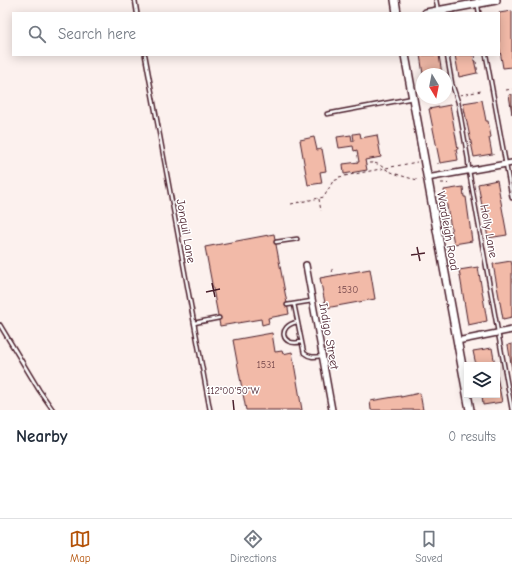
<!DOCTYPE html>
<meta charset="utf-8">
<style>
:root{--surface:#fff;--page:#f6f6f7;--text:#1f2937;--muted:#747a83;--line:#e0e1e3;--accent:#b45309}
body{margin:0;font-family:"Comic Neue",sans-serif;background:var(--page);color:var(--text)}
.controls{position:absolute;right:12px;bottom:12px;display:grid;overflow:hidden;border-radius:0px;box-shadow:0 2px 10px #0003}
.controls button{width:36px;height:36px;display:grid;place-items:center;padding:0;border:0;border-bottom:1px solid var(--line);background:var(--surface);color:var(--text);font:20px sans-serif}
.compass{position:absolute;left:416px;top:68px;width:36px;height:36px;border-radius:50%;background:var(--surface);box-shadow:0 2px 10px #0003;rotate:170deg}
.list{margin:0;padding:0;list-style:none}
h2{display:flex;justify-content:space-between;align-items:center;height:52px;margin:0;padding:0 16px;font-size:17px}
h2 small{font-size:13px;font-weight:400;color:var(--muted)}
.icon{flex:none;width:22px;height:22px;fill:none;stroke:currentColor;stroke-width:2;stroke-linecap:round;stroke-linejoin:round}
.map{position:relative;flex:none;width:512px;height:410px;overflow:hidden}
.search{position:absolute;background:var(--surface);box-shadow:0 2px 10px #0003;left:12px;right:12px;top:12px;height:44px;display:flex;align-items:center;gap:10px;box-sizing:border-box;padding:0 14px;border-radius:0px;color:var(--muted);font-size:15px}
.sheet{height:108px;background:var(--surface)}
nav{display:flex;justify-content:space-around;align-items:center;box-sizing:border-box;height:56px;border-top:1px solid var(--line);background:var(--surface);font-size:11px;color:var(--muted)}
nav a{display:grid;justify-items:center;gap:2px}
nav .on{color:var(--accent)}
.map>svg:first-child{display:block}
</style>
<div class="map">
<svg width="512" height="410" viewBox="0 0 512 410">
<rect width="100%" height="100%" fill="#fcf1ee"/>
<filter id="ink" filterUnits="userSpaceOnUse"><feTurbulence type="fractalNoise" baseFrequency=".025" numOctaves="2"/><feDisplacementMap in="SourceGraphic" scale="8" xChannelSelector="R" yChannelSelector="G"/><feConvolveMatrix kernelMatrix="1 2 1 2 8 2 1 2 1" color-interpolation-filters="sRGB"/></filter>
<g filter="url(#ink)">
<path fill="#f2baa8" stroke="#4a1f2b" d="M512 11V67L503 68 499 45V13Z
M420 55H439L442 74H423Z
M455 55H473L477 73 459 77Z
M512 94V114L509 95Z
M482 100 486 121H488L491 137 489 138 492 154 474 157 463 103Z
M450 105 458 149H456L458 160 440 163 429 109Z
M360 133 361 138 377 135 381 157 365 160 367 170 344 174 343 164 359 162 357 150 354 151 353 146 339 148 337 137 351 135 352 141H354L353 134Z
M314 137 317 150 322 149 326 171 320 172 322 183 308 185 300 140Z
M497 180 507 235 488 238 478 184Z
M463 187 464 197H466L472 241 454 244 444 190Z
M274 234 289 314 268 318 269 323 262 325 261 319 220 326 205 247Z
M511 261 512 266V317L503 319 493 264Z
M478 267 487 321 468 325 459 270Z
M370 269 375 299 326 308 320 278Z
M272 333 275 352 282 351 283 354 292 352 302 410H246L233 340Z
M512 344V370L508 345Z
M492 348 495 365H476L473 351Z
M497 376 502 402 483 405 482 395H497Z
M420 393 423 410H371L370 401 394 397 401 396V397Z"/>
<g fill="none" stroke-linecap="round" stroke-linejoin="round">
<g stroke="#4a1f2b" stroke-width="5.5">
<path id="lane" d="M135 0 137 13
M436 0 438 11
M477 0 479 13
M145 55 210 410
M447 55 452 84 458 102 468 159 469 171 512 410
M486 55 512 198
M327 114 413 98
M276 242 297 239
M294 304 304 353C310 358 315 357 322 356
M287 305 312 301
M297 322C277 326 281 347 301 342
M194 323 219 318
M0 325 39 390 53 410"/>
</g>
<g stroke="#4a1f2b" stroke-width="8">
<path id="street" d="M427 178 512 163
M306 265 332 410
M457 341 512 330"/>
</g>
<g stroke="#4a1f2b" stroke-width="10">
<path id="secondary" d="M395 0 397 13
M426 13 496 0
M405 55 470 410"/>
</g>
<path stroke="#4a1f2b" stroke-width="1" stroke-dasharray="3 3" stroke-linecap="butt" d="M475 55 478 74
M506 90 512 89
M460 95 481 91
M493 154V155
M369 163C379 162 381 167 389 171 398 175 408 178 418 180V181
M438 163V164
M339 177 417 162
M441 183H447L448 184
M319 199 321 211
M291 204 324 197 333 181 339 179
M332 269 333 276"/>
<use href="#lane" stroke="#fff" stroke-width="2.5"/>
<use href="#street" stroke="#fff" stroke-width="5"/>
<use href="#secondary" stroke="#fff" stroke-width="7"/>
</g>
</g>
<path fill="none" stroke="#4a1f2b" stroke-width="1.5" d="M417 247 420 261M411 255 425 253M212 283 215 297M206 292 220 289M233 400 234 410"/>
<g text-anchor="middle" stroke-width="3" stroke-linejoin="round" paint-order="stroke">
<g font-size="10" fill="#74464a">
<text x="348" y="293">1530</text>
<text x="266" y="368">1531</text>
</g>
<g font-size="12" fill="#4a1f2b" stroke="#fff">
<text transform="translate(186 231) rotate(80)" y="4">Jonquil Lane</text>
<text transform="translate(448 231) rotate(80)" y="4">Wardleigh Road</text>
<text transform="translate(489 231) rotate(80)" y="4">Holly Lane</text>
<text transform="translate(329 336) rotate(80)" y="4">Indigo Street</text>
</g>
</g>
<g font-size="10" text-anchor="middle" fill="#4a1f2b" stroke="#fff" stroke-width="3" stroke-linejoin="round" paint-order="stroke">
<text x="233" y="394">112°00'50"W</text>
</g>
</svg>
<div class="controls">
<button><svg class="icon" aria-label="layers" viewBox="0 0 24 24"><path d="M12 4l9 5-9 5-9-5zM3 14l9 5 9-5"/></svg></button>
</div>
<svg class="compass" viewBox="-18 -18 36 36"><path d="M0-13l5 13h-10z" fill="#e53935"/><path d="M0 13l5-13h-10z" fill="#747a83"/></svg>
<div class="search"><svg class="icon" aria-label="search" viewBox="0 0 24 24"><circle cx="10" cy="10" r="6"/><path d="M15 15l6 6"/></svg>Search here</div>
</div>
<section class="sheet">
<h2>Nearby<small>0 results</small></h2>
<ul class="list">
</ul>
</section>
<nav>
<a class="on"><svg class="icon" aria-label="map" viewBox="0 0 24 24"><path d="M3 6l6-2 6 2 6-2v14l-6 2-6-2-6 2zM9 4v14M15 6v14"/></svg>Map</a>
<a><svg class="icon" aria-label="directions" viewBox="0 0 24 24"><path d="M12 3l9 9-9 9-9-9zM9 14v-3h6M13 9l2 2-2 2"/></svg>Directions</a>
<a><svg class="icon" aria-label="saved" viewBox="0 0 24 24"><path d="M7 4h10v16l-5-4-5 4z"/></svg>Saved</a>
</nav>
